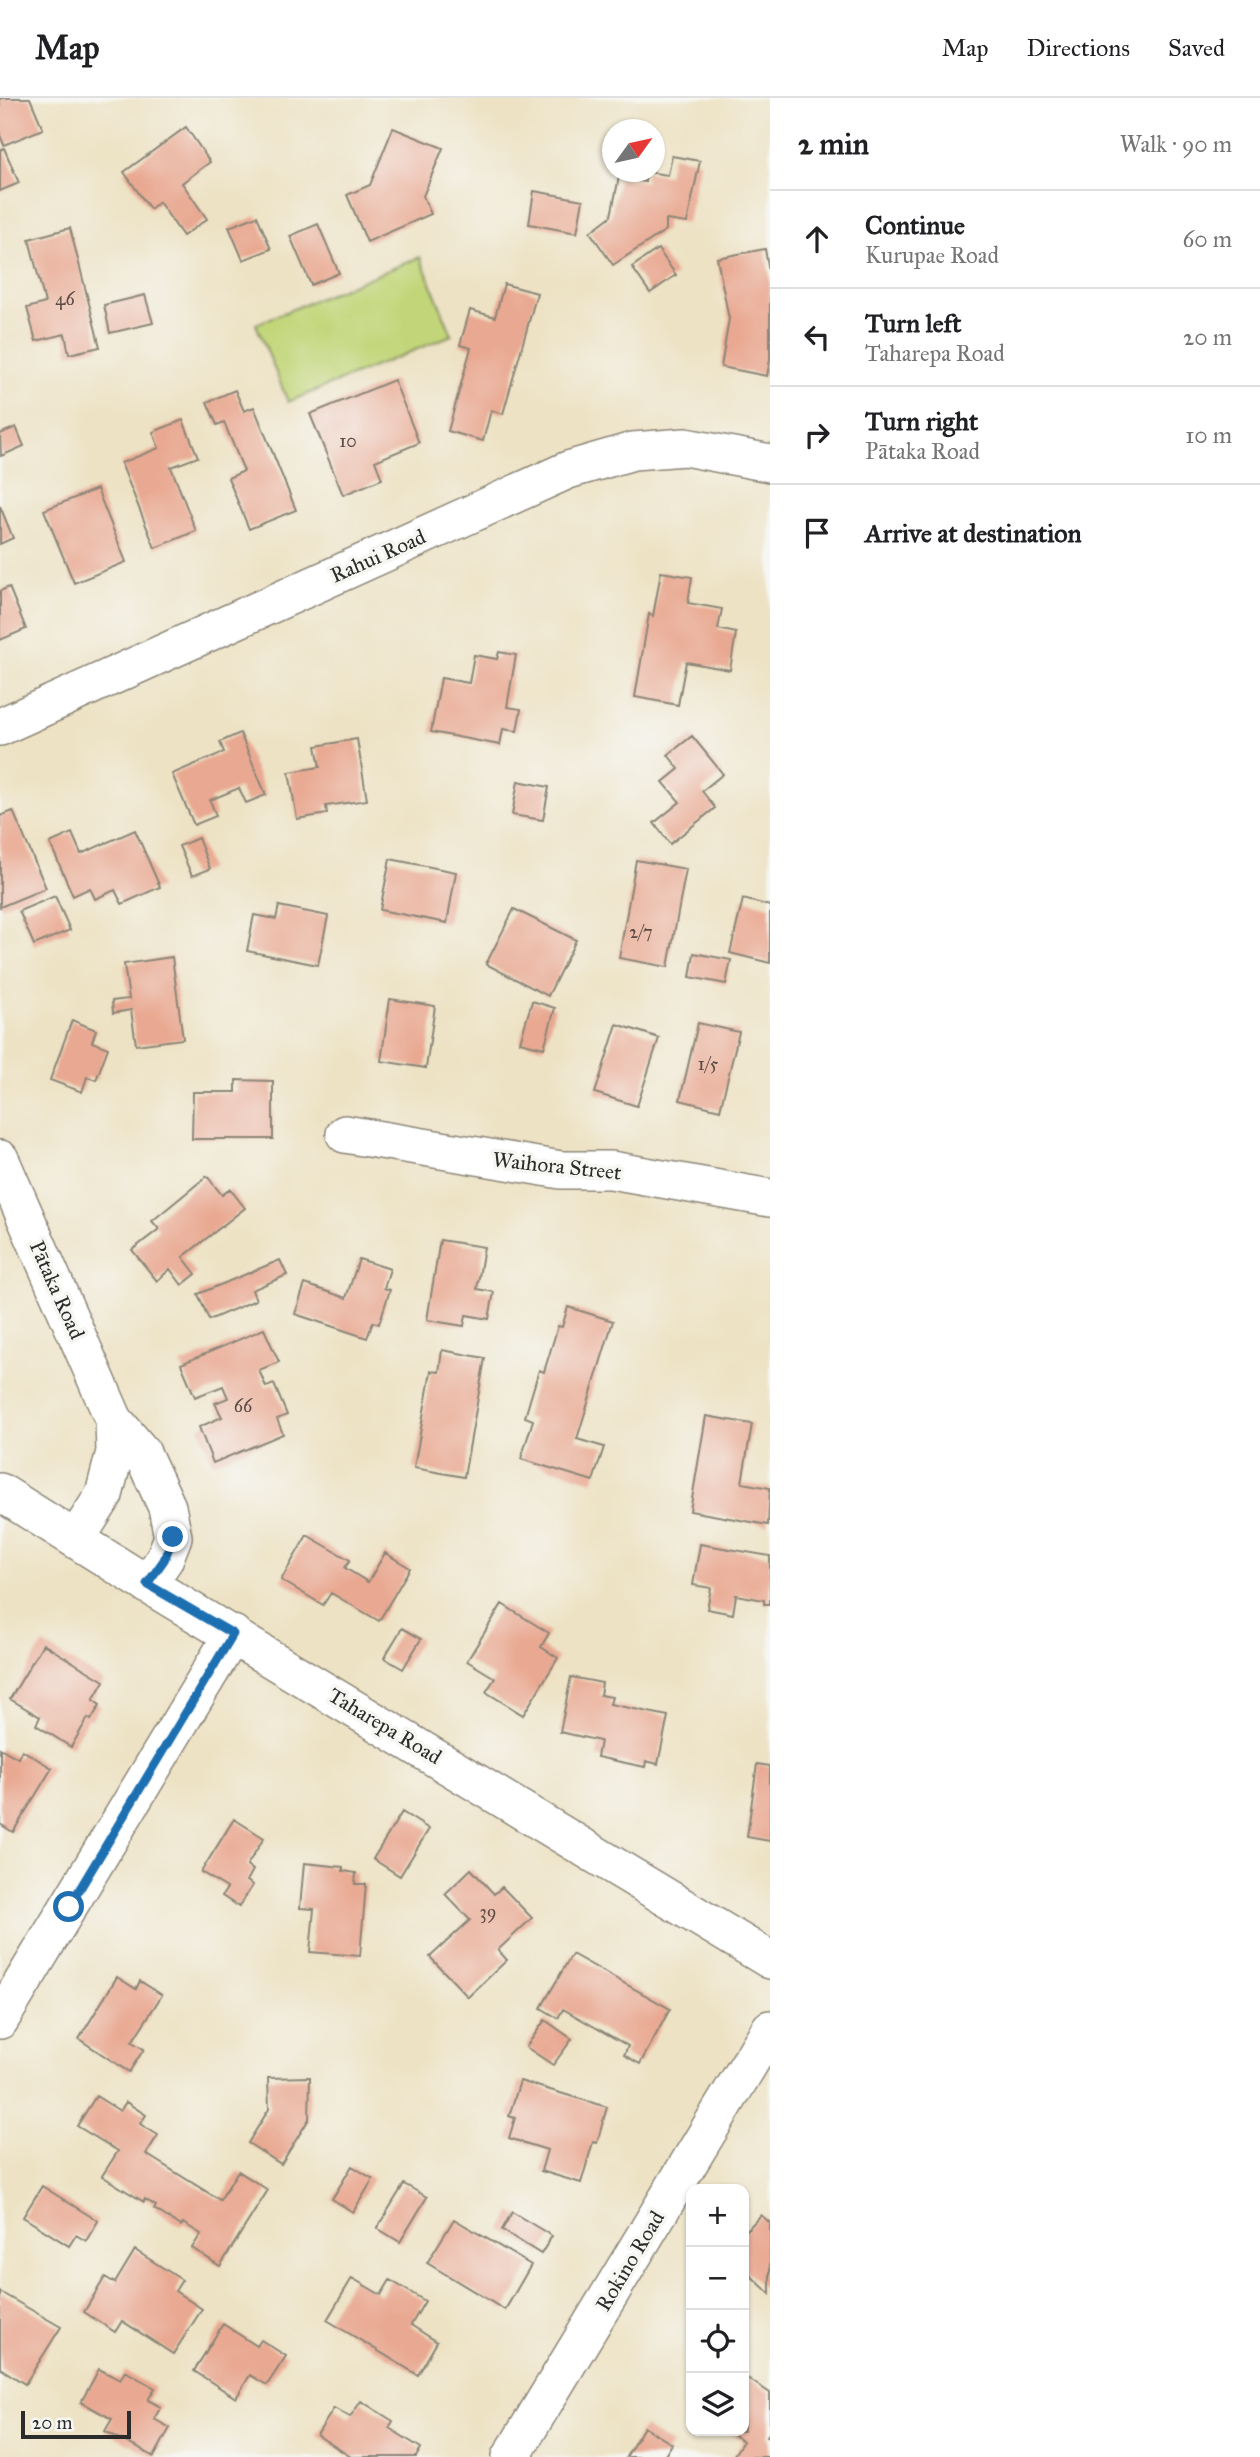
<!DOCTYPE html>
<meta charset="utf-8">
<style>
:root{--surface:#fff;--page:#f2f2f2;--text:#202124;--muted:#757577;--line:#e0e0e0}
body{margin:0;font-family:"IM FELL Great Primer",serif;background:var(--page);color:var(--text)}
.controls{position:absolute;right:21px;bottom:21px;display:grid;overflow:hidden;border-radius:14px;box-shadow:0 2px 5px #0004}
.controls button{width:63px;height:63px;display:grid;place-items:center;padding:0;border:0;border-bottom:2px solid var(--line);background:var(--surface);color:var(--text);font:35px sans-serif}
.compass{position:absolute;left:602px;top:21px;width:63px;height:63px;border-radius:50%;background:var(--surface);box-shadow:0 2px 5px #0004;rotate:57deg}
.scale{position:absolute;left:21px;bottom:18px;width:110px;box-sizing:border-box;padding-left:7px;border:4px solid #2b2b2b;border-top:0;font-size:19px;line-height:24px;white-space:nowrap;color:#2b2b2b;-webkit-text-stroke:5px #f6f6f2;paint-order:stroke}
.stop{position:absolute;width:21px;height:21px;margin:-16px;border:5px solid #1f6fb2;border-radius:50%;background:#fff}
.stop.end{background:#1f6fb2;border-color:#fff;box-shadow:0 2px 7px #0008}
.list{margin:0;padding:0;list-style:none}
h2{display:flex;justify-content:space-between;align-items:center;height:91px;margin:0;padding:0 28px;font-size:30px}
h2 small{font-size:23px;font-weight:400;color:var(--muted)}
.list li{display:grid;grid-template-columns:46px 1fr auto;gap:21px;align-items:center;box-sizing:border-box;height:98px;padding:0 28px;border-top:2px solid var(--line)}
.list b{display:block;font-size:26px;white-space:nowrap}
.list p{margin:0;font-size:23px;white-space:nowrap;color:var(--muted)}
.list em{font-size:23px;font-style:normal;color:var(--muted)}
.icon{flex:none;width:38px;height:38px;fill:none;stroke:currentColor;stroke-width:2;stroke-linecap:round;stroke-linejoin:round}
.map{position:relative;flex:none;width:770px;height:2359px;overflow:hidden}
header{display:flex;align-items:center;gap:42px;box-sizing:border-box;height:98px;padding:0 35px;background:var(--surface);border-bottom:2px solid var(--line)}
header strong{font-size:33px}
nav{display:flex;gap:38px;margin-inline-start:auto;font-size:24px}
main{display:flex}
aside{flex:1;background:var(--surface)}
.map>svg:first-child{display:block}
</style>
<header>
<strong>Map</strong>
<nav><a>Map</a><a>Directions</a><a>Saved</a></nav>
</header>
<main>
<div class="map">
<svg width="770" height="2359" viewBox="0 0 770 2359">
<rect width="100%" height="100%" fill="#f6f6f2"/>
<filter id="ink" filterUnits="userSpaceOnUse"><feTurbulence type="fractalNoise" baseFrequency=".0143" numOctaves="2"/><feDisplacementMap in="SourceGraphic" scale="14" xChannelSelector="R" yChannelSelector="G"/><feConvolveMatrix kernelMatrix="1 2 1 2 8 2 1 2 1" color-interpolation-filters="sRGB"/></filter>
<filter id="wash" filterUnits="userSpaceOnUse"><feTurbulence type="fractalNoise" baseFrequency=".00686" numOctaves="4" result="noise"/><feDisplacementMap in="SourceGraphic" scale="28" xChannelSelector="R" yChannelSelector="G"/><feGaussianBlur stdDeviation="1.57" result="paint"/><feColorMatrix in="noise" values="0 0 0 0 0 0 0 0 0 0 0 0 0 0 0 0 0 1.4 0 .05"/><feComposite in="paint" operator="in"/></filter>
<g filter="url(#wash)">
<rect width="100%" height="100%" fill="#ede2c4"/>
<path fill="#c2d679" stroke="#768052" stroke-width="2" d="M420 159 452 237 288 304 256 226Z"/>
<g id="blocks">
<path fill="#e9a891" d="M0 0H30L43 31 4 47 0 37Z
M186 29 210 64 182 85 207 121 183 138 159 104 150 111 124 74Z
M393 30 443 50 423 98 431 116 367 144 347 97 370 87Z
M4 50 19 85 0 93V52Z
M672 58 700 63 687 125 666 122V132L613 167 590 134 611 118 619 79 645 84 646 74 668 77Z
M534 93 583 102 577 135 529 126Z
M257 118 271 151 243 162 229 129Z
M318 126 339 175 311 187 290 138Z
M70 130 100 249 69 256 65 236 36 243 27 210 45 205 29 141Z
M658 151 676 177 650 195 632 169Z
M765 151 770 180V262L767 278 721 269 729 221 717 160Z
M504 186 537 195 503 316 491 312 483 343 448 333 471 250 460 247 470 212 495 219Z
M145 197 153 225 110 235 104 207Z
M394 282 419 345 375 363 382 381 343 397 310 316Z
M235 292 244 313 254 309 296 412 249 431 228 380 244 373 224 324 217 327 207 304Z
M183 322 198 359 171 369 196 433 155 450 121 365 159 350 153 334Z
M16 329 24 348 1 358 0 336Z
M97 391 126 464 74 485 44 412Z
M0 408 13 440 0 446Z
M661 474 692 479 688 505 722 511 718 531 736 535 730 572 686 564 678 607 635 599 649 516 653 518Z
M9 489 26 531 0 542V493Z
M499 554 516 557 507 609 521 611 517 633 503 631 500 647 431 634 441 580 469 585 474 557 497 561Z
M240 635 266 697 246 705 239 690 210 702 216 718 194 727 172 676 224 654 220 644Z
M692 638 723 676 702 693 715 710 670 746 654 725 680 704 663 684 679 671 668 657Z
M357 641 367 702 326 708 327 716 297 721 289 674 320 669 316 648Z
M518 683 549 689 543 722 512 717Z
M13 713 46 790 0 809V718Z
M135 732 160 789 122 806 115 792 95 801 90 790 73 798 50 745 72 735 81 756Z
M198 740 210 771 192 778 179 748Z
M390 761 456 774 447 825 380 812Z
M636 762 686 771 668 869 619 860Z
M55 798 70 832 34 847 19 813Z
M743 801 770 808V865L730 855Z
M279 808 328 818 318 867 247 853 254 817 276 821Z
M514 811 576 842 548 898 486 866Z
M694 855 731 862 726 886 690 879Z
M172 859 183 941 136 947 131 912 113 915 112 903 129 901 124 866Z
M390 901 435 908 426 970 381 963Z
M532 903 555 910 544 950 520 944Z
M72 922 96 932 92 944 108 950 96 982 87 979 82 994 50 982Z
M698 925 739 934 720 1012 680 1002Z
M617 926 659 940 637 1008 595 995Z
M236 982 273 983V1041H192L193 994H236Z
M207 1078 222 1097 230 1091 245 1110 183 1159 196 1176 182 1187 170 1171 157 1183 132 1152 159 1131 152 1123Z
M440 1142 484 1149 477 1191 494 1194 489 1221 466 1217 464 1228 427 1222Z
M359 1161 390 1171 384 1190 390 1192 379 1226 373 1224 367 1240 295 1216 305 1186 346 1200Z
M280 1162 287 1177 252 1192 256 1202 209 1222 198 1196Z
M568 1209 613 1223 577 1341 604 1349 593 1383 521 1361 533 1322 525 1319 539 1272 544 1274 558 1228 562 1229Z
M264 1231 279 1264 259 1272 266 1289 274 1286 287 1317 277 1321 283 1336 213 1365 199 1329 222 1319 215 1305 228 1300 223 1288 195 1299 181 1266Z
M442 1252 485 1260 464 1379 414 1370 431 1273 439 1274Z
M706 1318 752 1326 742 1385 770 1390 768 1427 690 1413Z
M307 1437 350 1462 345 1470 368 1484 385 1455 410 1470 379 1523 331 1495 323 1507 281 1482Z
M700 1446 770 1458V1506H764V1502L736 1497 733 1516 707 1511 711 1490 693 1487Z
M502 1506 549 1535 541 1549 558 1560 523 1617 486 1594 495 1580 467 1563Z
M402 1530 421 1541 403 1571 384 1560Z
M43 1546 104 1583 93 1602 100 1607 91 1622 88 1620 71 1649 36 1627 40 1619 10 1601Z
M571 1579 602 1585 600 1597 612 1599 610 1606 668 1618 658 1666 646 1663 645 1669 597 1659 600 1643 560 1634Z
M0 1650 18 1660 22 1652 52 1670 13 1734 0 1726Z
M757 1666 770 1668V1743L747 1739Z
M402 1714 429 1731 400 1778 373 1761Z
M234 1721 264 1740 247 1767 253 1772 247 1783 253 1787 239 1809 222 1798 227 1790 201 1774Z
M304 1765 343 1769V1773L356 1775 355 1786H366L360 1858 310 1854 314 1811 300 1810Z
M471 1771 494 1796 502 1789 532 1820 498 1852 507 1862 468 1899 430 1859 470 1822 445 1796Z
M572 1856 670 1911 640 1966 624 1957 628 1948 563 1911 558 1920 541 1910Z
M117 1879 136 1891 140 1883 162 1897 132 1944 144 1951 129 1974 79 1941Z
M545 1922 572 1941 553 1967 526 1949Z
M310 1979 309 2021 281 2066 248 2045 269 2011 268 1980Z
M520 1983 607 2009 597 2045 593 2044 581 2085 541 2073 547 2052 509 2040 515 2020 509 2018Z
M96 1998 120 2013 126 2004 146 2017 140 2026 158 2037 146 2056 220 2102 238 2073 268 2092 220 2168 192 2150 201 2136 183 2125 181 2128 154 2111 156 2108 145 2101 144 2104 102 2078 118 2053 77 2028Z
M352 2068 373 2081 353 2114 332 2101Z
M404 2086 427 2099 400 2144 377 2130Z
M42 2088 98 2123 86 2143 76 2137 69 2148 23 2119Z
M512 2114 552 2138 541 2156 502 2132Z
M761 2117 770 2125V2196L744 2171V2135Z
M454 2121 531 2167 505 2212 427 2165Z
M135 2152 182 2182 175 2193 202 2211 173 2256 122 2223 115 2234 84 2214 105 2179 115 2185Z
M352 2180 381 2197 390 2182 425 2203 411 2227 437 2244 418 2277 327 2222Z
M0 2194 61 2229 25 2286 0 2270Z
M223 2226 257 2248 261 2242 286 2258 267 2287 250 2277 236 2300 194 2273Z
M99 2271 120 2282 125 2273 155 2290 148 2302 161 2309 154 2321 170 2330 154 2359 105 2333 112 2321 81 2304Z
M744 2278 770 2295V2334L767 2338 770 2340 769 2359H737L734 2357 743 2343 727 2333H744Z
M361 2303 393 2323 389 2330 421 2350 416 2359H351L317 2337 334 2310 350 2319Z
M644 2329 672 2346 664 2359H626Z"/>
</g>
</g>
<g filter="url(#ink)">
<use href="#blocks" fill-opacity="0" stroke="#8c8678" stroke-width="2"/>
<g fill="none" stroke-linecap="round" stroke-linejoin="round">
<g stroke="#8c8678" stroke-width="40">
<path id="minor" d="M0 629 568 372 633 353 685 349 770 365
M345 1036 561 1072H611L770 1100
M0 1061 114 1322 142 1355 167 1409 173 1439 164 1462 147 1486
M0 1394 147 1486 770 1862
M76 1441 104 1397 115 1354 114 1322
M0 1922 233 1536
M511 2359 770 1931"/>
</g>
<use href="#minor" stroke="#fff" stroke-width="37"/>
</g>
</g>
<g fill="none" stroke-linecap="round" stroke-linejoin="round" filter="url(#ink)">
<path stroke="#1f6fb2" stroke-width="9" d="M69 1809 233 1536 147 1486 164 1462 173 1439"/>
</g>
<g text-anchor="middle" stroke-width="7" stroke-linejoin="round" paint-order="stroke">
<g font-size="18" fill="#5a4a44">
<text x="65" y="207">46</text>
<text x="348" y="349">10</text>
<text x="641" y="840">2/7</text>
<text x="708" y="972">1/5</text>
<text x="243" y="1314">66</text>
<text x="488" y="1820">39</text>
</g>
<g font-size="21" fill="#2b2b2b" stroke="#f6f6f2">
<text transform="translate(378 458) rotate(-24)" y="7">Rahui Road</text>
<text transform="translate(557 1068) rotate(6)" y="7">Waihora Street</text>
<text transform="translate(57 1192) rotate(66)" y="7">Pātaka Road</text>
<text transform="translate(385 1628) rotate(31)" y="7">Taharepa Road</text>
<text transform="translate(630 2163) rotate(-59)" y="7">Rokino Road</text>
</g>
</g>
</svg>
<div class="controls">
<button>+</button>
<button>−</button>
<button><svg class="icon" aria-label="locate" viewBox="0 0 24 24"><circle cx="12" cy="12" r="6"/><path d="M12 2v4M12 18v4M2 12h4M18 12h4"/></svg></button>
<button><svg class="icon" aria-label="layers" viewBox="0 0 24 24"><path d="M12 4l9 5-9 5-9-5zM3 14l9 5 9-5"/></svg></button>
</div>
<svg class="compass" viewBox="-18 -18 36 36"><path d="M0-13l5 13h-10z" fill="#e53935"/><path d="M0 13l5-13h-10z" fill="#757577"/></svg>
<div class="scale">20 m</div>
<div class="stop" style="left:69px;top:1809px"></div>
<div class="stop end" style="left:173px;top:1439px"></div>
</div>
<aside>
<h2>2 min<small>Walk · 90 m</small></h2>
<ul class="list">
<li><svg class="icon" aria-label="ahead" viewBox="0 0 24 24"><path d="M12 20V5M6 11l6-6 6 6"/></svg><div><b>Continue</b><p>Kurupae Road</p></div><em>60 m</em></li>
<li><svg class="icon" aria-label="left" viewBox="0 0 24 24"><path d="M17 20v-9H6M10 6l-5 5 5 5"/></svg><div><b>Turn left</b><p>Taharepa Road</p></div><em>20 m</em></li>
<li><svg class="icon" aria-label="right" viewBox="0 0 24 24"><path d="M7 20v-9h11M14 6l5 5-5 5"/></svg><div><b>Turn right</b><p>Pātaka Road</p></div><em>10 m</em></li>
<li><svg class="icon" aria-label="arrive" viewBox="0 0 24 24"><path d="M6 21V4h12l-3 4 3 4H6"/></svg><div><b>Arrive at destination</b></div></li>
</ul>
</aside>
</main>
